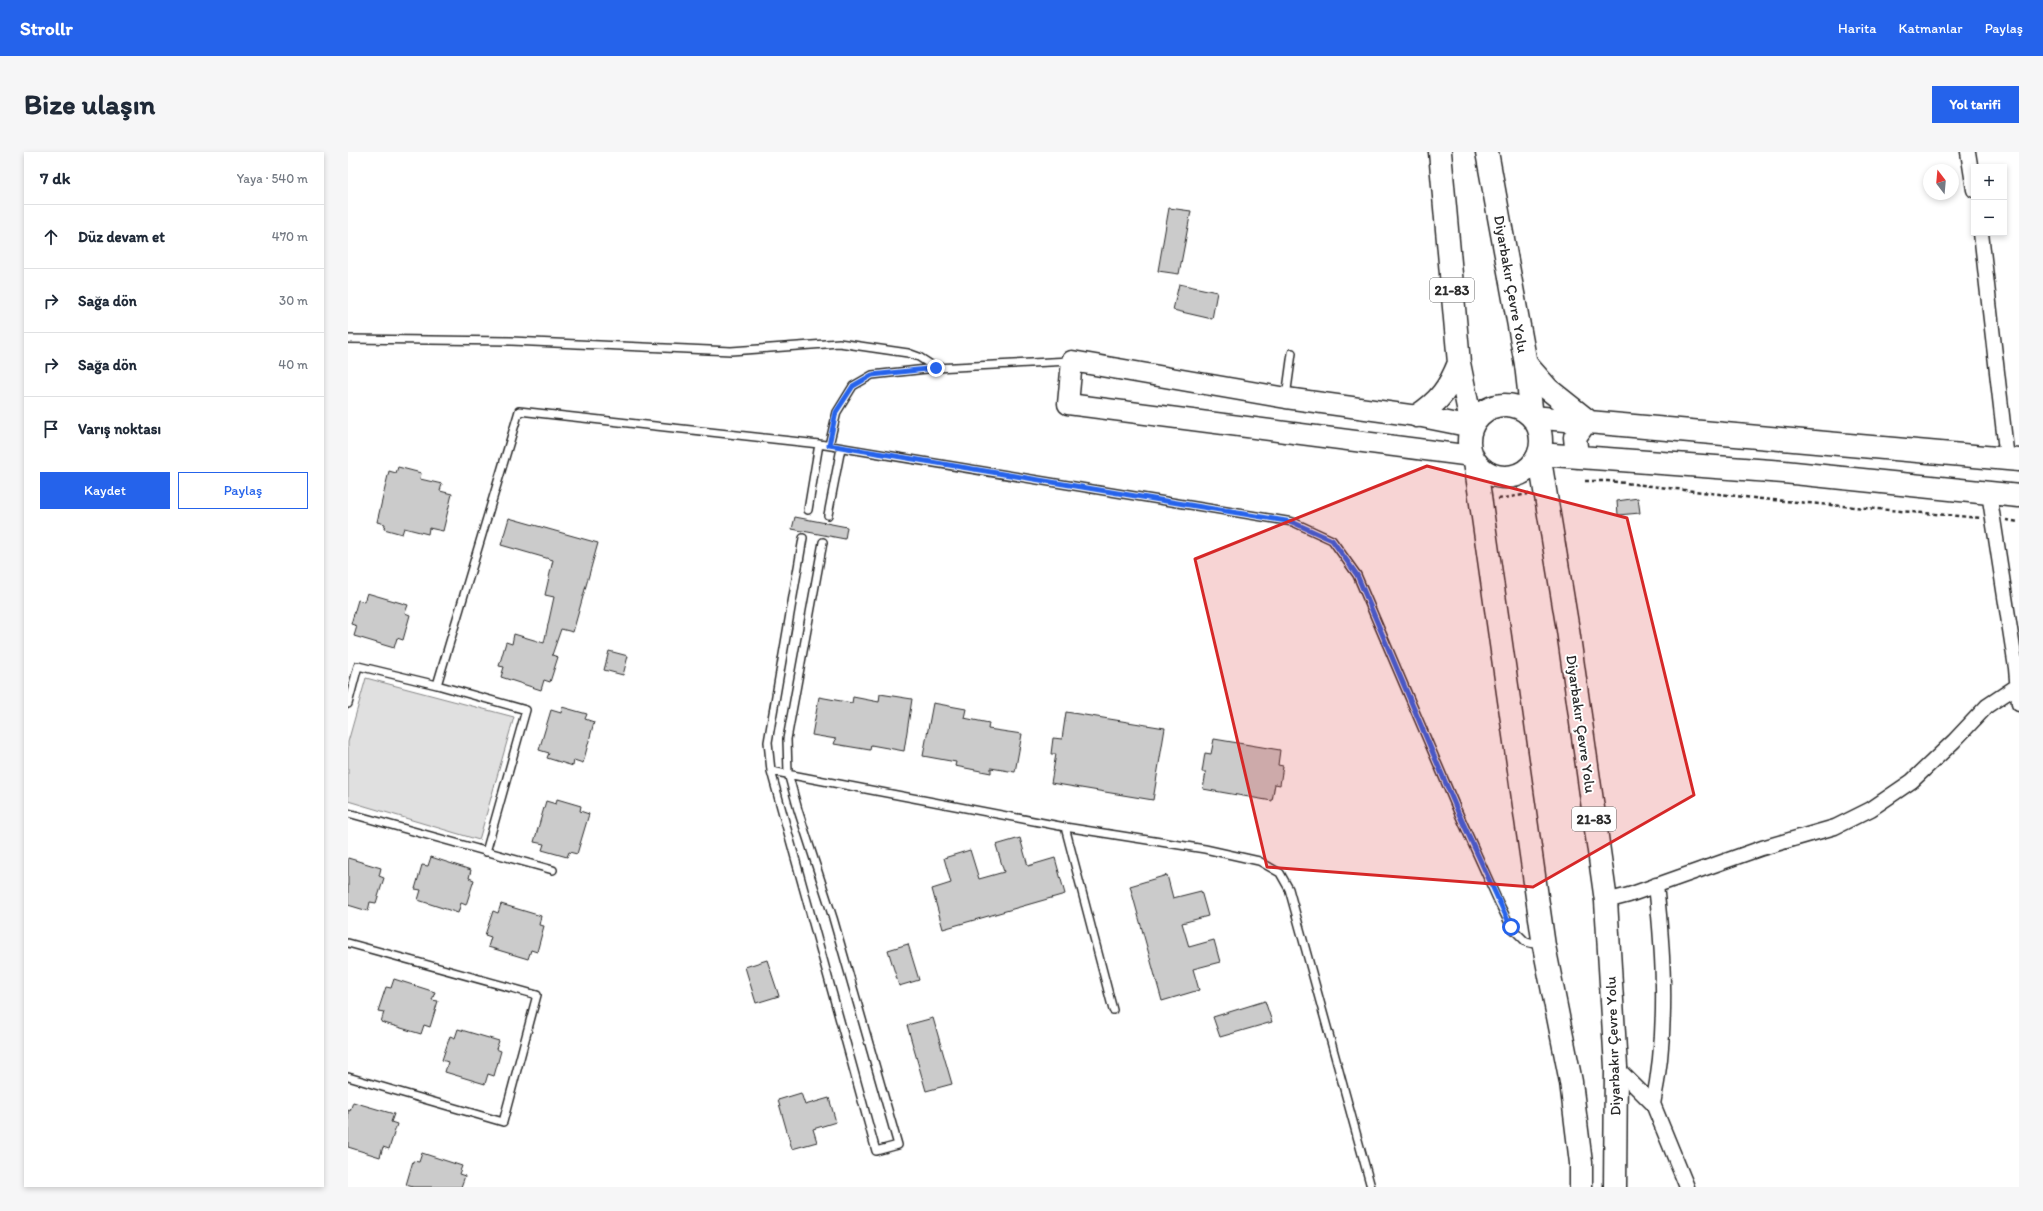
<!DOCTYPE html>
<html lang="tr">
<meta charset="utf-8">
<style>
:root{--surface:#fff;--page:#f6f6f7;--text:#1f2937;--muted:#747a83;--line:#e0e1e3;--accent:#2563eb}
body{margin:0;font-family:Itim,sans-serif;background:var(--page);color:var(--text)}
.controls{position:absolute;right:12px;top:12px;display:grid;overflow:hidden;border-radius:0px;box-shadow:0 2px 6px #0003}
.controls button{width:36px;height:36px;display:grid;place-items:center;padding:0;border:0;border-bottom:1px solid var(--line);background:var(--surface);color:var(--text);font:20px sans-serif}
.compass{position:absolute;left:1575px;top:12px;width:36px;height:36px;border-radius:50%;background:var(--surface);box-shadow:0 2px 6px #0003;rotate:344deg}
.stop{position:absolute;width:12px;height:12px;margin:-9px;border:3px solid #2563eb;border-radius:50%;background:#fff}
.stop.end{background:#2563eb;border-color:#fff;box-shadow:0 1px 4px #0008}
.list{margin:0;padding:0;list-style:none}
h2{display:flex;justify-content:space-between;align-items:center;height:52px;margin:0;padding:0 16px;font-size:17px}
h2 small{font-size:13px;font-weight:400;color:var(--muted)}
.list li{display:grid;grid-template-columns:26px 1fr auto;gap:12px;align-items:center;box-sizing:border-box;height:64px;padding:0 16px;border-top:1px solid var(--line)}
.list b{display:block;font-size:15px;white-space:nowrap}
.list em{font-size:13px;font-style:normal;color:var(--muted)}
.actions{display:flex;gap:8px;padding:12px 16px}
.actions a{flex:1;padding:9px 0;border:1px solid var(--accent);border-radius:0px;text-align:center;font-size:14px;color:var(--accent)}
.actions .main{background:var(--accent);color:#fff}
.icon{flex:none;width:22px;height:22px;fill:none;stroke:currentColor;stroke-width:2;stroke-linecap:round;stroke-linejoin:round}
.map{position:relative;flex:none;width:1671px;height:1035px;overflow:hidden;border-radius:0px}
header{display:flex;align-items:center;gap:24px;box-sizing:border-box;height:56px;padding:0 20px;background:var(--accent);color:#fff}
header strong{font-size:19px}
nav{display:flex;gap:22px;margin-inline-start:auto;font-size:14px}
.intro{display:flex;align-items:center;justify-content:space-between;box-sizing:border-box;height:96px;padding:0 24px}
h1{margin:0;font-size:28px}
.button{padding:10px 18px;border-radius:0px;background:var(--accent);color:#fff;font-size:14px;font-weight:700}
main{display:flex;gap:24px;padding:0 24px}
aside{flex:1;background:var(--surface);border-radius:0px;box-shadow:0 2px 6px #0003}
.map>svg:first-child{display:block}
</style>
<header>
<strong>Strollr</strong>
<nav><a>Harita</a><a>Katmanlar</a><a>Paylaş</a></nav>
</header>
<div class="intro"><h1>Bize ulaşın</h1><a class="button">Yol tarifi</a></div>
<main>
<aside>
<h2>7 dk<small>Yaya · 540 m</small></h2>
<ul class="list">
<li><svg class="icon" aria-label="ahead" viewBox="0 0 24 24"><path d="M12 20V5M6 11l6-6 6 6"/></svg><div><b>Düz devam et</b></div><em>470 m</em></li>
<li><svg class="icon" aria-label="right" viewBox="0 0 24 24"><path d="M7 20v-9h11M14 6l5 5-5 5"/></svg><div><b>Sağa dön</b></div><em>30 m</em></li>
<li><svg class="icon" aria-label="right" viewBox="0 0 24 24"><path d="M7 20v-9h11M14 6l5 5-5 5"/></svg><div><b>Sağa dön</b></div><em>40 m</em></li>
<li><svg class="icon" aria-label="arrive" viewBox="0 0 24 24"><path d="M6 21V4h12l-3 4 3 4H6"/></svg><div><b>Varış noktası</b></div></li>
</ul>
<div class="actions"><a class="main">Kaydet</a><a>Paylaş</a></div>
</aside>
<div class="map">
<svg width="1671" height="1035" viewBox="0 0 1671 1035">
<rect width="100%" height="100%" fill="#fff"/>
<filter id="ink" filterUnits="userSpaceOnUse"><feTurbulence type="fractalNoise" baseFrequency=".025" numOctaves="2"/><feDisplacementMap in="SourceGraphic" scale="8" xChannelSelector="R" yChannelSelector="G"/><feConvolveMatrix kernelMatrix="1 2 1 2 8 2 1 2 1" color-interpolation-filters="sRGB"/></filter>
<g filter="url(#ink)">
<path fill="#e0e0e0" stroke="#868686" d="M18 526 166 565 131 688 0 649V590Z"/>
<path fill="#cbcbcb" stroke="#2b2b2b" d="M821 56 843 59 831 122 810 119Z
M831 132 869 140 864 167 825 158Z
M50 315 73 321 72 327 94 332 92 339 104 342 95 379 81 376 80 382 56 376 54 382 36 377 37 372 29 370 41 319 48 321Z
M1290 346 1292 361 1270 363 1269 349Z
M447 365 499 375 497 387 444 377Z
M161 366 250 391 225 480 213 477 204 503 210 505 202 530 196 528 193 538 153 525 156 515 151 514 158 490 164 492 166 482 196 491 206 445 197 443 205 408 153 393Z
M19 441 60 453 57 461 62 463 55 488 49 486 46 496 6 484 9 474 3 472 10 448 16 450Z
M261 499 280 504 275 523 256 518Z
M532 542 564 547 556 599 523 593 522 598 486 592 488 587 464 583 471 545 504 551 505 545 531 550Z
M585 551 618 557 616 566 641 571 640 577 674 582 667 620 643 616V621L607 614 608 610 575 604Z
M214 555 239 562 237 567 246 570 235 611 226 608 225 614 199 606 201 601 191 598 203 558 213 561Z
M718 560 817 576 805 648 703 631 708 602H703L705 586 714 587Z
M866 587 932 598 930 613 935 614 932 633 927 632 924 649 855 637 858 620H854L857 601 863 602Z
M209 647 233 654 232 659 241 662 229 702 221 700 219 705 194 698 196 692 186 690 198 649 208 652Z
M672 686 680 714 707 706 717 742 595 777 584 737 603 731 596 706 622 698 631 727 656 720 648 693Z
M83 705 123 718 121 726 126 728 118 753 113 751 110 761 70 748 73 738 67 737 74 713 80 714Z
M0 706 33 716 31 724 36 726 28 751 22 750 20 759 0 753Z
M819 723 825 746 853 739 860 764 834 771 841 795 866 788 872 810 845 817 851 838 814 849 782 734Z
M153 752 193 764 191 773 196 774 189 800 183 798 180 807 140 795 143 785 137 783 145 759 150 761Z
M560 792 571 828 551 834 540 798Z
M419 808 431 844 408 851 397 815Z
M46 827 87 840 84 848 90 849 82 875 76 873 73 882 33 870 36 860 30 859 38 835 43 836Z
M917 849 924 870 872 885 865 865Z
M585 866 604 932 578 939 559 873Z
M110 877 151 889 148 897 153 899 146 924 140 922 137 932 97 920 100 910 94 908 102 884 107 886Z
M453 941 457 953 481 946 488 970 465 977 469 990 444 997 430 948Z
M5 950 46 962 43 970 49 972 41 997 35 995 32 1005 0 995V958L2 959Z
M74 1001 114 1014 111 1022 117 1024 113 1035H65L58 1033 65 1009 71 1010Z"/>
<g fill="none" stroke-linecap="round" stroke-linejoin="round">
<g stroke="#2b2b2b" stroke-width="10">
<path id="service" d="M0 187 163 189 383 199 491 191 560 201 571 205 588 216
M938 245 944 201
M481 293 489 260 505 234 524 223 588 216 722 209
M460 358 471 292
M480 363 493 296
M455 386 420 590 423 619 528 999 550 993 485 766 450 658 440 621 439 587 475 390
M89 533 171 259 471 292 945 370 984 388 1009 423 1110 660 1151 751 1163 775 1178 790 1194 794
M0 552 10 514 89 533 178 558 138 700
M423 619 717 675 857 697 911 709 932 721 941 737 1023 1035
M0 661 205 718
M717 675 765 858
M0 791 189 843 155 970 0 925"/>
</g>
<g stroke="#2b2b2b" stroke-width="17">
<path id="minor" d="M1620 0 1626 38
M1633 81 1659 307
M1641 341 1668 516 1671 552
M1258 749 1281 743 1414 696 1487 675 1523 657 1564 629 1606 589 1639 554 1669 534
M1268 915 1305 952 1339 1035
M1305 952C1320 880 1316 806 1308 733"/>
</g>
<g stroke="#2b2b2b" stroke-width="23">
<path id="secondary" d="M1124 275 1069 264 938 246 724 209 720 252 1124 304"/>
</g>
<g stroke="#2b2b2b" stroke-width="25">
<path id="primary" d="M1178 212 1200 237 1239 268 1227 285 1229 305
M1184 265 1671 308
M1191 302 1436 320 1671 344"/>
</g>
<g stroke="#2b2b2b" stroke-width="25">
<path id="trunk" d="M1092 0 1111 211 1124 275
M1139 0 1178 212 1184 265
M1121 289a36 36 0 1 1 72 0a36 36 0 1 1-72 0Z
M1069 264C1092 249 1101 236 1111 211
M1191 302 1220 478 1258 749 1268 915 1267 1035
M1127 309 1196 794 1223 930 1233 1011V1035"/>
</g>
<path stroke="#2b2b2b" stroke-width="2.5" stroke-dasharray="4 3" stroke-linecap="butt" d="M1237 329H1260L1414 347 1633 366
M1150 347 1181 342
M1658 368 1671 370"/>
<use href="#service" stroke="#fff" stroke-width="7"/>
<use href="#minor" stroke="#fff" stroke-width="14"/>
<use href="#secondary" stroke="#fff" stroke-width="20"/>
<use href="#primary" stroke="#fff" stroke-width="22"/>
<use href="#trunk" stroke="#fff" stroke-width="22"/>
</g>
</g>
<g fill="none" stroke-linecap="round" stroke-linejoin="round" filter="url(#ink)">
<path stroke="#2563eb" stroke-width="5" d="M588 216 524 223 505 234 488 260 481 293 944 370 984 388 1009 423 1110 660 1163 775"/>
</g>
<path fill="#d62828" fill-opacity="0.2" stroke="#d62828" stroke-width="3" stroke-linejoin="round" d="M1079 314 1279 366 1346 643 1185 735 919 715 847 407Z"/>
<g text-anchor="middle" stroke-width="4" stroke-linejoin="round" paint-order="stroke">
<g fill="#fff" stroke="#6b6b6b" stroke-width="1">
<rect x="1082" y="126" width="44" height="24" rx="3"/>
<rect x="1224" y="655" width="44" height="24" rx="3"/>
</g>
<g font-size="14" font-weight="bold" fill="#2b2b2b">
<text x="1104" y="143">21-83</text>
<text x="1246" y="672">21-83</text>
</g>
<g font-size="15" fill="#2b2b2b" stroke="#fff">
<text transform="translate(1163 132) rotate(80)" y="5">Diyarbakır Çevre Yolu</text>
<text transform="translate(1233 572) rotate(82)" y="5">Diyarbakır Çevre Yolu</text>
<text transform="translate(1265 894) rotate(-92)" y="5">Diyarbakır Çevre Yolu</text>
</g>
</g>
</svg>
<div class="controls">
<button>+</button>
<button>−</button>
</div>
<svg class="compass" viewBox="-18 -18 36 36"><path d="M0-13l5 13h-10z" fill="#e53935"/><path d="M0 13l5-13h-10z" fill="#747a83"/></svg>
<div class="stop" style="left:1163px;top:775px"></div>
<div class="stop end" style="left:588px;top:216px"></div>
</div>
</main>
